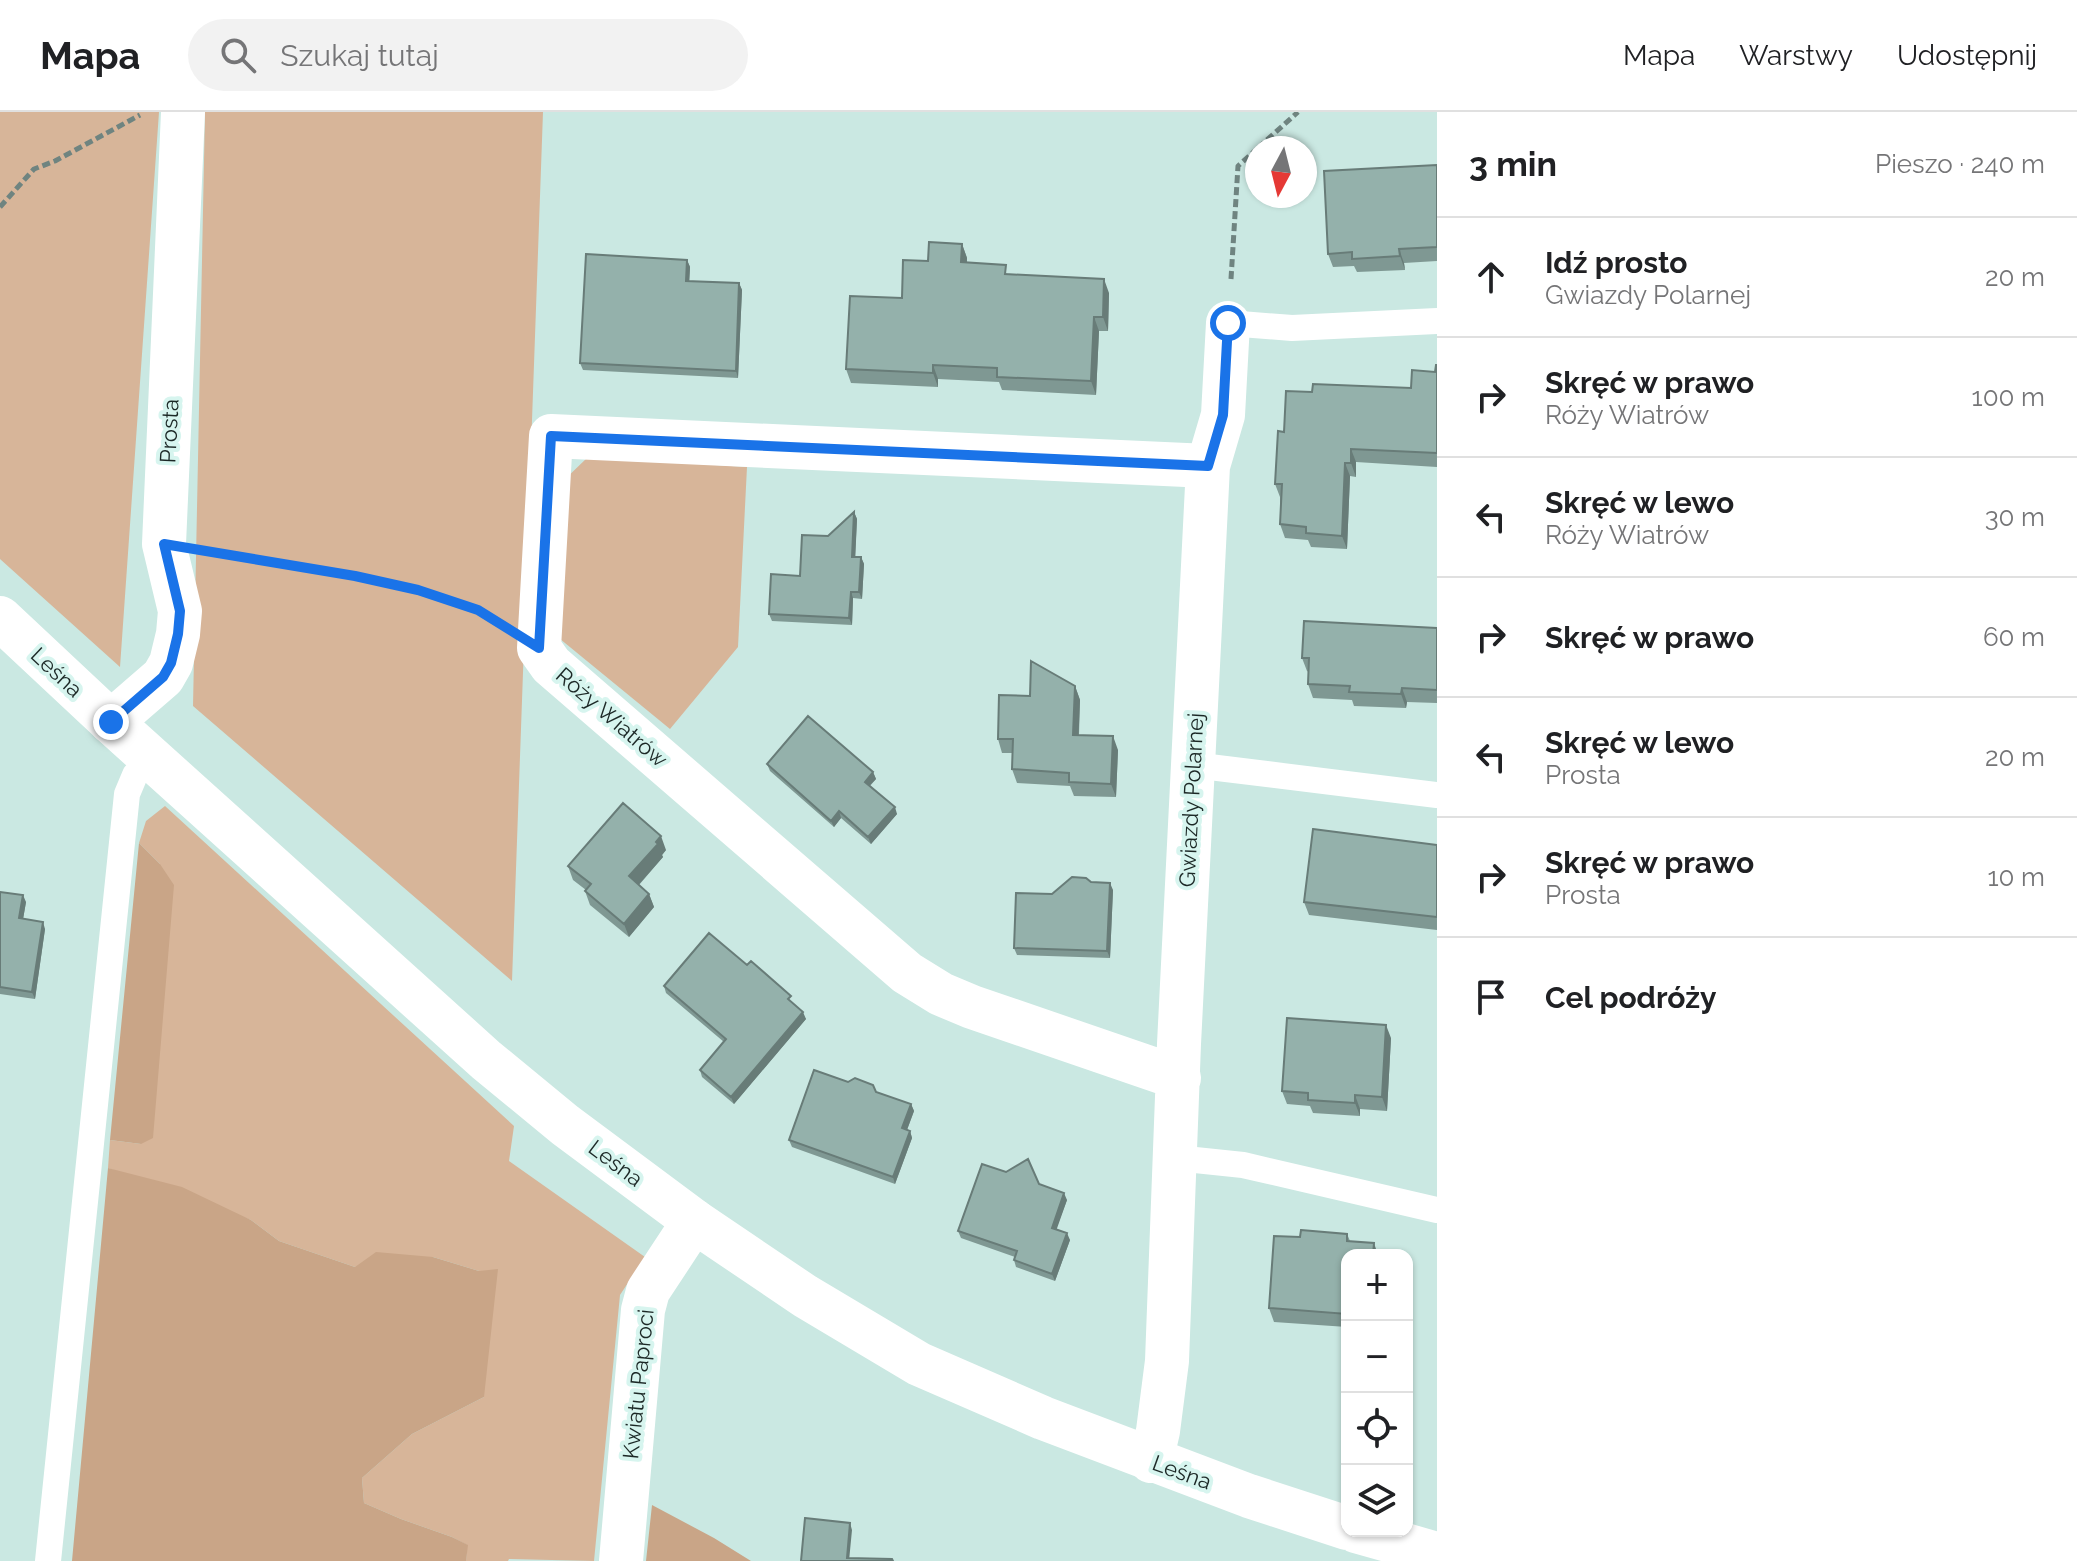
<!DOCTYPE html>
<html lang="pl">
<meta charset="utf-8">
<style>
:root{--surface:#fff;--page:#f2f2f2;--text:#202124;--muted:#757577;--line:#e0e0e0}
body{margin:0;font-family:Raleway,sans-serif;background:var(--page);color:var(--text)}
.controls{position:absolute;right:24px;bottom:24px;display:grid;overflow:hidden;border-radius:16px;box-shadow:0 2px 6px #0004}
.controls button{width:72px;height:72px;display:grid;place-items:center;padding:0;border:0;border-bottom:2px solid var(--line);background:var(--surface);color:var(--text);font:40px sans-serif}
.compass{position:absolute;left:1245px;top:24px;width:72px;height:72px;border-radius:50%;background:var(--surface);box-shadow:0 2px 6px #0004;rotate:187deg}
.stop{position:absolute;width:24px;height:24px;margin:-18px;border:6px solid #1a73e8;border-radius:50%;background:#fff}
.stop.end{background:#1a73e8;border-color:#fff;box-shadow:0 2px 8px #0008}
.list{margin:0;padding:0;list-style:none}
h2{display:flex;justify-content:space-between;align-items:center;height:104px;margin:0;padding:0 32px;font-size:34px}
h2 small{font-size:26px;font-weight:400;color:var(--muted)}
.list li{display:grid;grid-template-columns:52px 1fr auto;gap:24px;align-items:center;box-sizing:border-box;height:120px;padding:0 32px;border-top:2px solid var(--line)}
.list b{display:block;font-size:30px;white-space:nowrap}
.list p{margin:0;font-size:26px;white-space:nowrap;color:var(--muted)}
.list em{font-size:26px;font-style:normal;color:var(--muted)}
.icon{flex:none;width:44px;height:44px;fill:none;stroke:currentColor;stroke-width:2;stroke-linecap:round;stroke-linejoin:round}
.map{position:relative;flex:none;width:1437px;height:1449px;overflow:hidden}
header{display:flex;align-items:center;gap:48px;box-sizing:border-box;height:112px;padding:0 40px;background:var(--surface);border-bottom:2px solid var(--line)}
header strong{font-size:38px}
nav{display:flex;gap:44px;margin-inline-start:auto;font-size:28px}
.search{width:560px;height:72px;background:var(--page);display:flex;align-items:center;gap:20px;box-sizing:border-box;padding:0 28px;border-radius:44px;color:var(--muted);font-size:30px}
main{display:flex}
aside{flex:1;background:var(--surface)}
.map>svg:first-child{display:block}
</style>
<header>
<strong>Mapa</strong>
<div class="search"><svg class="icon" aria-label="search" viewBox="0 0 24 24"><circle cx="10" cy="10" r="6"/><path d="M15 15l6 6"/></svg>Szukaj tutaj</div>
<nav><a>Mapa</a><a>Warstwy</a><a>Udostępnij</a></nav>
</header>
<main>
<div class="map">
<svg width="1437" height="1449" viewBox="0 0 1437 1449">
<rect width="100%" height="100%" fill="#cae8e2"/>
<path fill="#d7b599" d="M0 0H159L120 555 0 447Z
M205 0H543L512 869 193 594Z
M588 345 747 355 738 535 670 617 554 522 560 372Z
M165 694 514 1014 509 1049 645 1145 620 1183 594 1449 509 1447 508 1449H466L467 1433 452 1425 401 1407 364 1391 362 1366 412 1322 484 1285 479 1159 433 1145 355 1155 279 1129 251 1108 108 1056 110 1028 141 1032 160 752 139 731 146 709Z"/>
<path fill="#c9a587" d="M139 731 160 752 174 773 153 1026 141 1032 110 1028Z
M108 1056 182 1075 251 1108 279 1129 355 1155 376 1140 433 1145 479 1159 498 1157 484 1285 412 1322 362 1366 364 1391 401 1407 452 1425 468 1433 466 1449H72Z
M652 1393 714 1426 751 1449H646Z"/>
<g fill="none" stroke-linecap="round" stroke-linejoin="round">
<path stroke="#6f8480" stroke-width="5" stroke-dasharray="8 4" stroke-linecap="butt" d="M1258 36 1298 0
M0 95 34 57 55 49 140 3
M1231 167 1238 54 1257 37
M209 440C268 449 327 458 386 471 424 480 464 489 497 510"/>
<path stroke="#fff" stroke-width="26" d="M1228 211 1292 216 1437 209
M1193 653 1437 683
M1176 1046 1243 1053 1437 1098
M48 1449 127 682 135 663 152 645"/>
<path stroke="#fff" stroke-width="44" d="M111 610 163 565 171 551 178 522 180 499 164 432 183 0
M1179 966 972 895 941 882 907 861 551 553 539 536 551 324 1208 354
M1151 1349 1158 1319 1167 1249 1179 932 1208 354 1223 303 1228 211
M621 1449 643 1198 648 1179 694 1109"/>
<path stroke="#fff" stroke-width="44" d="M0 506 111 610 486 948 565 1013 694 1109 805 1184 919 1252 1043 1306 1249 1384 1347 1416
M1356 1419 1437 1442"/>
</g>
<path fill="#7f9893" d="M1437 53V149L1404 151 1405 158 1357 160 1354 154 1333 155 1328 142Z
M962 132 967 146V151L1009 162 1109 181 1108 219H1099L1096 283 1002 278 999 270 938 267V275L851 271 846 257 902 186 928 149Z
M687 148 690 155 689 169 739 171 742 178 738 266 583 258 580 251Z
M1437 253V355L1356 350V365L1350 364 1347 437 1311 435 1308 428 1285 426 1280 412V385L1275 372 1284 320 1312 280 1411 276 1435 260Z
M854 400 857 407 855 445H861L864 452 862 487 853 486 852 513 772 509 769 502 800 464 828 424Z
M1437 516V591L1407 590 1406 596 1354 594 1352 588 1313 586 1308 572 1309 560 1307 559 1302 546Z
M1075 574 1080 588 1079 623 1118 638 1116 685 1074 684 1070 674 1017 671 1012 657V641H1002L998 627 1030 584Z
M767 652 873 660 876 667 870 674 897 702 871 732 841 706 834 715 770 659Z
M1437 733V818L1309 803 1304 790Z
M666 738 662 743 663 745 639 773 649 782 654 795 629 825 590 793 585 779 586 778 573 768 568 754Z
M1091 770 1113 778 1110 846 1017 843 1014 836 1052 782Z
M0 780 26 790 23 807 45 817 35 887 0 882Z
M664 874 793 891 806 907 734 992 702 965 700 958 724 930 666 881Z
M1391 926 1387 999 1360 997V1004L1313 1001 1310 994 1287 992 1282 979Z
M876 980 911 992 914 999 907 1018 910 1019 912 1026 895 1072 792 1035 789 1028Z
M1039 1072 1067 1088 1056 1117 1070 1128 1055 1169 1016 1155 1014 1148 1015 1145 961 1126 958 1119Z
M1347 1122 1350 1129 1347 1143V1215L1274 1210 1269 1196 1300 1125Z"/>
<path fill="#687c78" d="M962 132 967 146 966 164 961 150Z
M1399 137 1404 151 1405 158 1400 144Z
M687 148 690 155 689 176 686 169Z
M1104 167 1109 181 1108 219 1103 205Z
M739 171 742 178 738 266 736 259Z
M1094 205 1099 219 1096 283 1091 269Z
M933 253 938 267V275L933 261Z
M1351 337 1356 350V365L1351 351Z
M1345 351 1350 364 1347 437 1342 424Z
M854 400 857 407 855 451 852 445Z
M861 445 864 452 862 487 859 480Z
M851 480 853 486 852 513 849 506Z
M1075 574 1080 588 1078 636 1073 623Z
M1402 576 1407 590 1406 596 1401 582Z
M1113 624 1118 638 1116 685 1111 672Z
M873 660 876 667 867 676 865 670Z
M895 695 897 702 871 732 868 725Z
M839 699 841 706 834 715 831 709Z
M661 724 666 738 662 743 663 745 634 778 629 764Z
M1110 771 1113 778 1110 846 1107 839Z
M649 782 654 795 629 825 624 812Z
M23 783 26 790 22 813 19 806Z
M43 810 45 817 35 887 32 880Z
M803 900 806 907 734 992 731 985Z
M1386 913 1391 926 1387 999 1382 985Z
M1355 983 1360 997V1004L1355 991Z
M911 992 914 999 905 1023 902 1016Z
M910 1019 912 1026 895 1072 893 1065Z
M1064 1081 1067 1088 1055 1122 1052 1116Z
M1067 1121 1070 1128 1055 1169 1052 1162Z
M1374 1131 1378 1143H1373Z
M850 1411 852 1418 849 1449 847 1446Z"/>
<path fill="#94b1ab" stroke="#687c78" stroke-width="2" d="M1437 53V135L1399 137 1400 144 1352 147V140L1328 142 1324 59Z
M929 130 962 132 961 150 1006 153 1005 162 1104 167 1103 205H1094L1091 269 997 265V256L933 253V261L846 257 850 184 902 186 903 148 928 149Z
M586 142 687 148 686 169 739 171 736 259 580 251Z
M1436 253H1437V341L1351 337V351H1345L1342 424 1306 421V415L1280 412 1282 372H1275L1278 319 1284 320 1286 279 1312 280 1313 272 1411 276 1412 258 1435 260Z
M854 400 852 445H861L859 480H851L849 506 769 502 771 462 800 464 802 423 828 424Z
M1304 509 1437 516V578L1402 576 1401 582 1349 580 1350 574 1308 572 1309 546H1302Z
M1031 549 1075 574 1073 623 1113 624 1111 672 1069 670V661L1012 657 1013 627H998L999 583 1030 584Z
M808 604 873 660 865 670 895 695 868 725 839 699 831 709 767 652Z
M623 691 661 724 656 730 658 732 629 764 649 782 624 812 585 779 591 772 568 754Z
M1313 717 1437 733V805L1304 790Z
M1072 765 1086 766 1091 770 1110 771 1107 839 1014 836 1016 781 1052 782Z
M0 780 23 783 19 806 43 810 32 880 0 875Z
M709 821 747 853 751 849 791 884 788 887 803 900 731 985 700 958 726 927 664 874Z
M1287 906 1386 913 1382 985 1355 983V991L1308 988V981L1282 979Z
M814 958 848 970 855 966 873 973 876 980 911 992 902 1016 910 1019 893 1065 789 1028Z
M1028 1047 1039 1072 1064 1081 1052 1116 1067 1121 1052 1162 1014 1148 1017 1139 958 1119 982 1052 1006 1060Z
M1301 1118 1347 1122V1129L1374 1131 1373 1143H1347V1202L1269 1196 1274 1124 1300 1125Z
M805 1406 850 1411 847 1446 892 1447 893 1449H801Z"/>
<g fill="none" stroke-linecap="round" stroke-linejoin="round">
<path stroke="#1a73e8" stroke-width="10" d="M111 610 163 565 171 551 178 522 180 499 164 432 355 464 418 478 478 498 539 536 551 324 1208 354 1223 303 1228 211"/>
</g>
<g text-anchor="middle" stroke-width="8" stroke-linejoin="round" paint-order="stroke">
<g font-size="22" fill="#1c2826" stroke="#d7f5ef">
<text transform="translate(169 319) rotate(-87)" y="8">Prosta</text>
<text transform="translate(57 560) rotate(43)" y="8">Leśna</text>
<text transform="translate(612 605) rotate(41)" y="8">Róży Wiatrów</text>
<text transform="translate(1191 688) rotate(-87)" y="8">Gwiazdy Polarnej</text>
<text transform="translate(616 1051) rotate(37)" y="8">Leśna</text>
<text transform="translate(638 1272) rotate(-84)" y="8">Kwiatu Paproci</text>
<text transform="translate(1182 1360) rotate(20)" y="8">Leśna</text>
</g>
</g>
</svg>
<div class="controls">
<button>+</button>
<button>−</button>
<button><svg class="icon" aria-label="locate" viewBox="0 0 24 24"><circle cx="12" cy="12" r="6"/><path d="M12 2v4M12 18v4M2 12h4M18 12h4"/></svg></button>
<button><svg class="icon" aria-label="layers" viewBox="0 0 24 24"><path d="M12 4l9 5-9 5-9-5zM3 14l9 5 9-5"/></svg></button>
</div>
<svg class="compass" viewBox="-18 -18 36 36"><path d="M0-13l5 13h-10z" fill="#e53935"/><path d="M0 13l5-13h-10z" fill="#757577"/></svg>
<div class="stop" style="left:1228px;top:211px"></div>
<div class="stop end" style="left:111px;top:610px"></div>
</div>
<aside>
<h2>3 min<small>Pieszo · 240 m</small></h2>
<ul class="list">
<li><svg class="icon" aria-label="ahead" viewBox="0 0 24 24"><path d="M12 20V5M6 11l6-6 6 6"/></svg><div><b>Idź prosto</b><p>Gwiazdy Polarnej</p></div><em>20 m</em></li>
<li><svg class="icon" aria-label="right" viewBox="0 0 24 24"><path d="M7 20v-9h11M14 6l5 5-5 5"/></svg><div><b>Skręć w prawo</b><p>Róży Wiatrów</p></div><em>100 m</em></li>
<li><svg class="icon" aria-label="left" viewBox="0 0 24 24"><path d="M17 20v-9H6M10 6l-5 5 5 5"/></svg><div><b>Skręć w lewo</b><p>Róży Wiatrów</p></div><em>30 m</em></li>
<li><svg class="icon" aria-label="right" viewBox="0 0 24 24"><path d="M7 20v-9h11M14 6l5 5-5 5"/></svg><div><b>Skręć w prawo</b></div><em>60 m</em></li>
<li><svg class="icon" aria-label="left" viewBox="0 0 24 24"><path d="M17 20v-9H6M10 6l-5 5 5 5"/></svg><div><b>Skręć w lewo</b><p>Prosta</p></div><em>20 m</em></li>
<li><svg class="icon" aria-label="right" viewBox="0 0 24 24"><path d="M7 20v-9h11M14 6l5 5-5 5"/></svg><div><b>Skręć w prawo</b><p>Prosta</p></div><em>10 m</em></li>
<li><svg class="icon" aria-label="arrive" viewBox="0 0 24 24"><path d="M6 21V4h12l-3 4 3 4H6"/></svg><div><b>Cel podróży</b></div></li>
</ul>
</aside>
</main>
